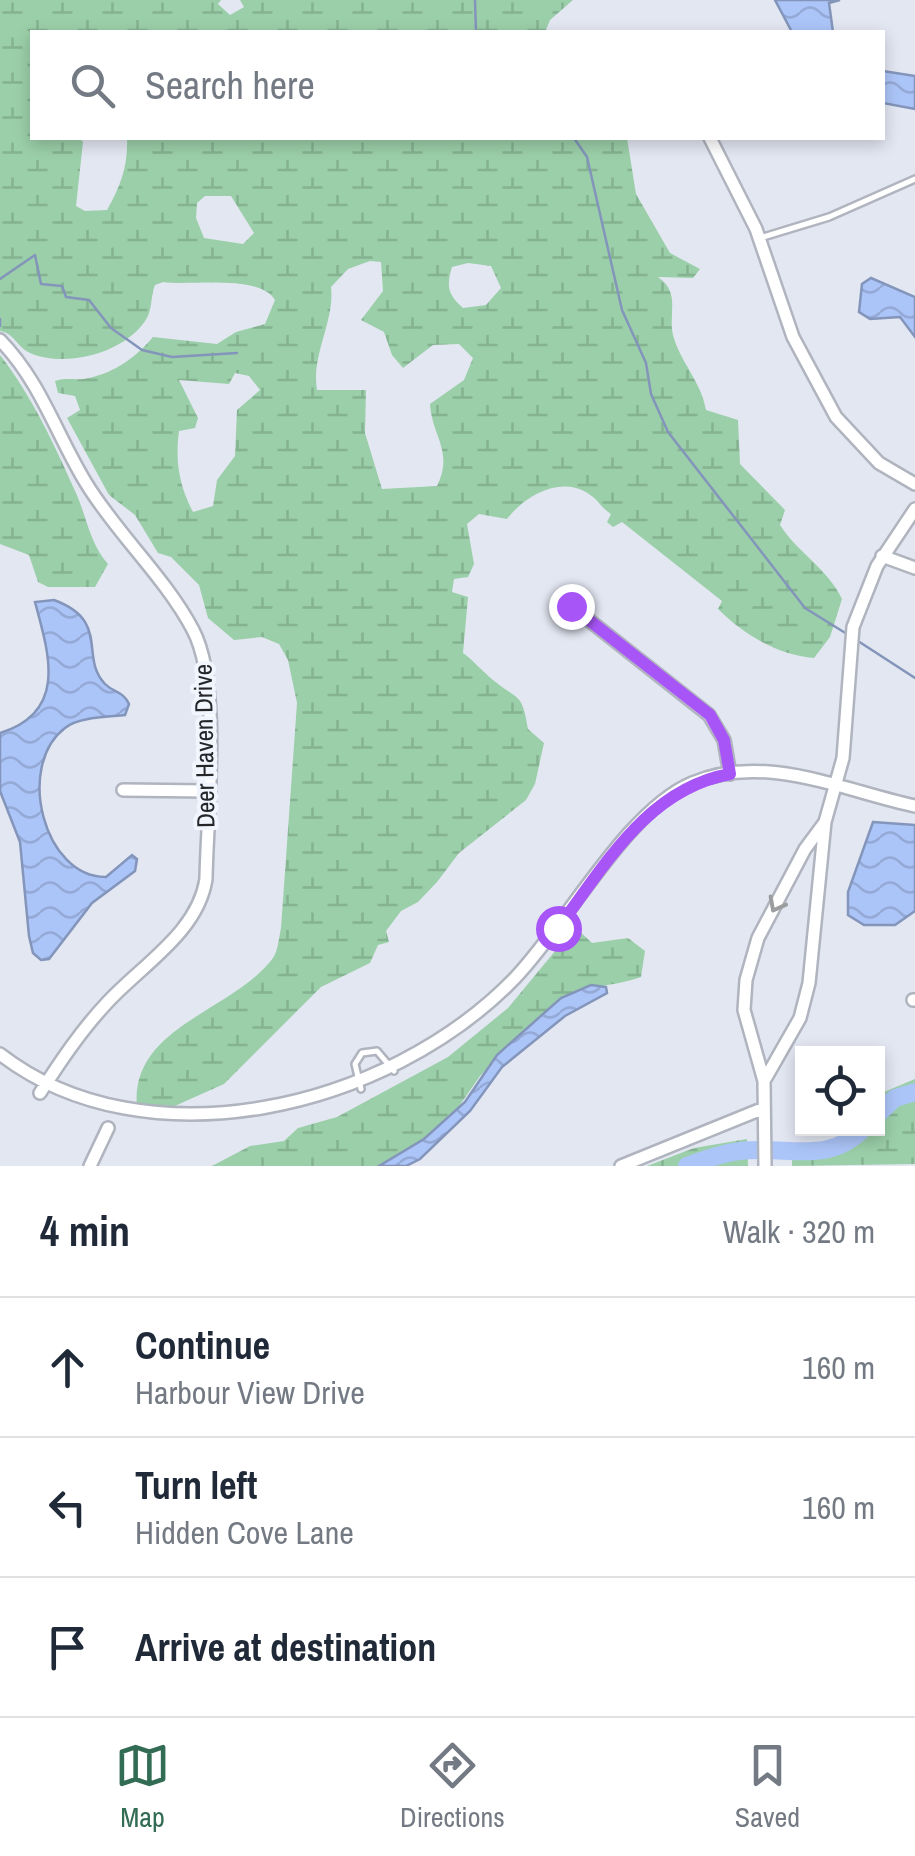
<!DOCTYPE html>
<meta charset="utf-8">
<style>
:root{--surface:#fff;--page:#f2f2f3;--text:#1f2937;--muted:#747a83;--line:#e0e1e3;--accent:#336c54}
body{margin:0;font-family:"Archivo Narrow",sans-serif;background:var(--page);color:var(--text)}
.controls{position:absolute;right:30px;bottom:30px;display:grid;overflow:hidden;border-radius:0px;box-shadow:0 5px 15px #0003}
.controls button{width:90px;height:90px;display:grid;place-items:center;padding:0;border:0;border-bottom:2px solid var(--line);background:var(--surface);color:var(--text);font:50px sans-serif}
.stop{position:absolute;width:30px;height:30px;margin:-22px;border:8px solid #a855f7;border-radius:50%;background:#fff}
.stop.end{background:#a855f7;border-color:#fff;box-shadow:0 2px 10px #0008}
.list{margin:0;padding:0;list-style:none}
h2{display:flex;justify-content:space-between;align-items:center;height:130px;margin:0;padding:0 40px;font-size:42px}
h2 small{font-size:32px;font-weight:400;color:var(--muted)}
.list li{display:grid;grid-template-columns:65px 1fr auto;gap:30px;align-items:center;box-sizing:border-box;height:140px;padding:0 40px;border-top:2px solid var(--line)}
.list b{display:block;font-size:38px;white-space:nowrap}
.list p{margin:0;font-size:32px;white-space:nowrap;color:var(--muted)}
.list em{font-size:32px;font-style:normal;color:var(--muted)}
.icon{flex:none;width:55px;height:55px;fill:none;stroke:currentColor;stroke-width:2;stroke-linecap:round;stroke-linejoin:round}
.map{position:relative;flex:none;width:915px;height:1166px;overflow:hidden}
.search{position:absolute;background:var(--surface);box-shadow:0 5px 15px #0003;left:30px;right:30px;top:30px;height:110px;display:flex;align-items:center;gap:25px;box-sizing:border-box;padding:0 35px;border-radius:0px;color:var(--muted);font-size:38px}
.sheet{height:550px;background:var(--surface)}
nav{display:flex;justify-content:space-around;align-items:center;box-sizing:border-box;height:140px;border-top:2px solid var(--line);background:var(--surface);font-size:28px;color:var(--muted)}
nav a{display:grid;justify-items:center;gap:5px}
nav .on{color:var(--accent)}
.map>svg:first-child{display:block}
</style>
<div class="map">
<svg width="915" height="1166" viewBox="0 0 915 1166">
<defs>
<pattern id="wetland-marsh" width="20" height="14" patternUnits="userSpaceOnUse" patternTransform="scale(2.5)"><rect width="20" height="14" fill="#9bcfa9"/><path d="M1 5h8M5 5V1M11 12h8M15 12V8" fill="none" stroke="#85b291"/></pattern>
<pattern id="water-waves" width="16" height="10" patternUnits="userSpaceOnUse" patternTransform="scale(2.5)"><rect width="16" height="10" fill="#acc5f8"/><path d="M0 5q4-4 8 0t8 0" fill="none" stroke="#94a9d5"/></pattern>
</defs>
<rect width="100%" height="100%" fill="#e3e7f2"/>
<path fill="url(#wetland-marsh)" fill-rule="evenodd" d="M0 0H221L218 4 230 15 244 7 240 0H573L550 20 545 32H32V138H79L83 142 76 206 85 211 107 210C121 185 128 166 127 138H627L636 194 670 253 700 269 693 278 658 277C681 293 668 313 673 335 680 362 701 381 706 410L738 420 740 464 785 510 780 525C798 553 828 569 842 599L830 637 814 658C777 655 743 634 718 609L722 601 622 522 613 527 607 522 611 514C603 509 600 503 593 497 565 473 526 494 507 519L479 514 467 524 474 564 468 577 454 579 452 592 468 597 463 653C474 661 482 671 493 680 519 701 522 692 528 729L544 743 535 784 526 800 459 853 437 882 418 902 401 911 386 931 389 942 378 945 370 963 321 987 224 1084 168 1109 137 1108C129 1026 233 1012 273 958 278 951 279 937 281 928L297 703 288 660 279 644 262 637 234 640 208 618 199 585 171 557 158 553 135 515 109 495 67 418 80 410 75 396 58 393 55 381C67 377 78 381 89 378 116 372 136 357 153 337L217 344 236 332 265 324 275 300C261 274 190 286 163 282L155 285C151 295 152 307 148 316 129 352 67 369 30 353 17 347 14 333 0 331ZM205 196H231L254 233 243 244 204 238 196 218 197 203ZM370 261 381 262 383 291 361 320 384 332 392 355 403 368 433 345 459 344 473 358 464 380 430 404C432 437 454 451 437 486L382 489 365 433 366 390H317C311 355 335 321 331 287L348 269ZM468 263 491 266 501 288 486 305 463 308C448 294 446 287 452 267ZM235 373 249 376 260 390 237 410 235 456 217 480 213 506 193 512C179 485 175 461 179 431L195 428 198 418 179 380 229 384Z
M0 355C32 396 55 446 76 493 87 518 90 544 108 564L95 587H48L38 582 29 555 0 544Z
M575 927 592 943 628 938 645 951 641 977C612 987 589 985 561 998L480 1076 455 1112 424 1139 379 1166H212L250 1146 284 1141 298 1128 337 1117 448 1057 508 1008Z
M915 1079V1164L792 1166V1147C818 1146 836 1148 855 1129L878 1128V1100L884 1092Z
M747 1139 748 1166H647L694 1148Z"/>
<path fill="url(#water-waves)" stroke="#8395ba" stroke-width="2.5" d="M775 0H840L829 3 833 32H792Z
M883 71 915 76V109L883 103Z
M871 278 915 297V337L900 317 870 319 859 312 862 284Z
M54 600C111 621 79 657 105 684 114 693 123 691 129 704L125 715C108 717 78 717 65 728 15 766 44 878 106 877L132 855 137 859 135 871 92 903 49 959 41 960 33 953 29 936 20 842 0 791V733C68 712 49 654 35 602Z
M873 822 915 825V911L895 925H864L848 915V892Z
M591 985 606 987 607 993 565 1016 502 1067 470 1111 420 1159 406 1166H379L424 1139 465 1102 497 1055 561 998Z"/>
<g fill="none" stroke-linecap="round" stroke-linejoin="round">
<path stroke="#8395ba" stroke-width="2.5" d="M475 0 476 32
M574 138 587 157 622 310 646 363 651 394 668 432 805 608 847 634
M0 279 35 255 41 284 62 286 66 297 89 300 111 328 142 350 172 357 237 353
M0 319V326
M858 641 915 678"/>
<path stroke="#acc5f8" stroke-width="18" d="M878 1114 895 1098 915 1092
M687 1166C703 1160 722 1153 740 1151 789 1145 827 1166 864 1128"/>
<g stroke="#afb4be" stroke-width="10">
<path id="service" d="M760 238 829 217 915 179
M361 1089 355 1064 362 1053 377 1051 394 1071"/>
</g>
<g stroke="#afb4be" stroke-width="16">
<path id="minor" d="M710 138 756 229 793 337 836 417 879 463 915 484
M0 340C41 382 56 434 86 483 117 534 165 577 193 630 222 685 207 814 206 879 198 933 140 966 105 1005 80 1032 60 1062 40 1093
M882 556 915 568
M571 606 709 715 724 740 730 774
M123 790 207 791
M913 1000H915
M0 1054C145 1166 387 1110 515 978 567 924 626 811 692 783 765 752 844 791 915 806
M764 1081 800 1018 809 983 825 822
M90 1166 108 1128
M621 1166 764 1108
M765 1166 764 1081 744 1010 746 980 758 938 805 849 825 822 843 758 853 627 877 566 915 509"/>
</g>
<use href="#service" stroke="#fff" stroke-width="5"/>
<use href="#minor" stroke="#fff" stroke-width="11"/>
</g>
<defs><path id="oneway-chevron" d="M-2-3.5L2.5 0L-2 3.5" fill="none" stroke-width="1.6" stroke-linecap="round" stroke-linejoin="round" transform="scale(2.5)"/></defs>
<use stroke="#9c9d9f" href="#oneway-chevron" transform="translate(776 905) rotate(118)"/>
<g fill="none" stroke-linecap="round" stroke-linejoin="round">
<path stroke="#a855f7" stroke-width="12" d="M558 928C605 866 647 789 730 774L724 740 710 715 571 606"/>
</g>
<g text-anchor="middle" stroke-width="8" stroke-linejoin="round" paint-order="stroke">
<g font-size="25" fill="#242629" stroke="#f1f5fd">
<text transform="translate(204 746) rotate(-91)" y="9">Deer Haven Drive</text>
</g>
</g>
</svg>
<div class="controls">
<button><svg class="icon" aria-label="locate" viewBox="0 0 24 24"><circle cx="12" cy="12" r="6"/><path d="M12 2v4M12 18v4M2 12h4M18 12h4"/></svg></button>
</div>
<div class="stop" style="left:558px;top:928px"></div>
<div class="stop end" style="left:571px;top:606px"></div>
<div class="search"><svg class="icon" aria-label="search" viewBox="0 0 24 24"><circle cx="10" cy="10" r="6"/><path d="M15 15l6 6"/></svg>Search here</div>
</div>
<section class="sheet">
<h2>4 min<small>Walk · 320 m</small></h2>
<ul class="list">
<li><svg class="icon" aria-label="ahead" viewBox="0 0 24 24"><path d="M12 20V5M6 11l6-6 6 6"/></svg><div><b>Continue</b><p>Harbour View Drive</p></div><em>160 m</em></li>
<li><svg class="icon" aria-label="left" viewBox="0 0 24 24"><path d="M17 20v-9H6M10 6l-5 5 5 5"/></svg><div><b>Turn left</b><p>Hidden Cove Lane</p></div><em>160 m</em></li>
<li><svg class="icon" aria-label="arrive" viewBox="0 0 24 24"><path d="M6 21V4h12l-3 4 3 4H6"/></svg><div><b>Arrive at destination</b></div></li>
</ul>
</section>
<nav>
<a class="on"><svg class="icon" aria-label="map" viewBox="0 0 24 24"><path d="M3 6l6-2 6 2 6-2v14l-6 2-6-2-6 2zM9 4v14M15 6v14"/></svg>Map</a>
<a><svg class="icon" aria-label="directions" viewBox="0 0 24 24"><path d="M12 3l9 9-9 9-9-9zM9 14v-3h6M13 9l2 2-2 2"/></svg>Directions</a>
<a><svg class="icon" aria-label="saved" viewBox="0 0 24 24"><path d="M7 4h10v16l-5-4-5 4z"/></svg>Saved</a>
</nav>
